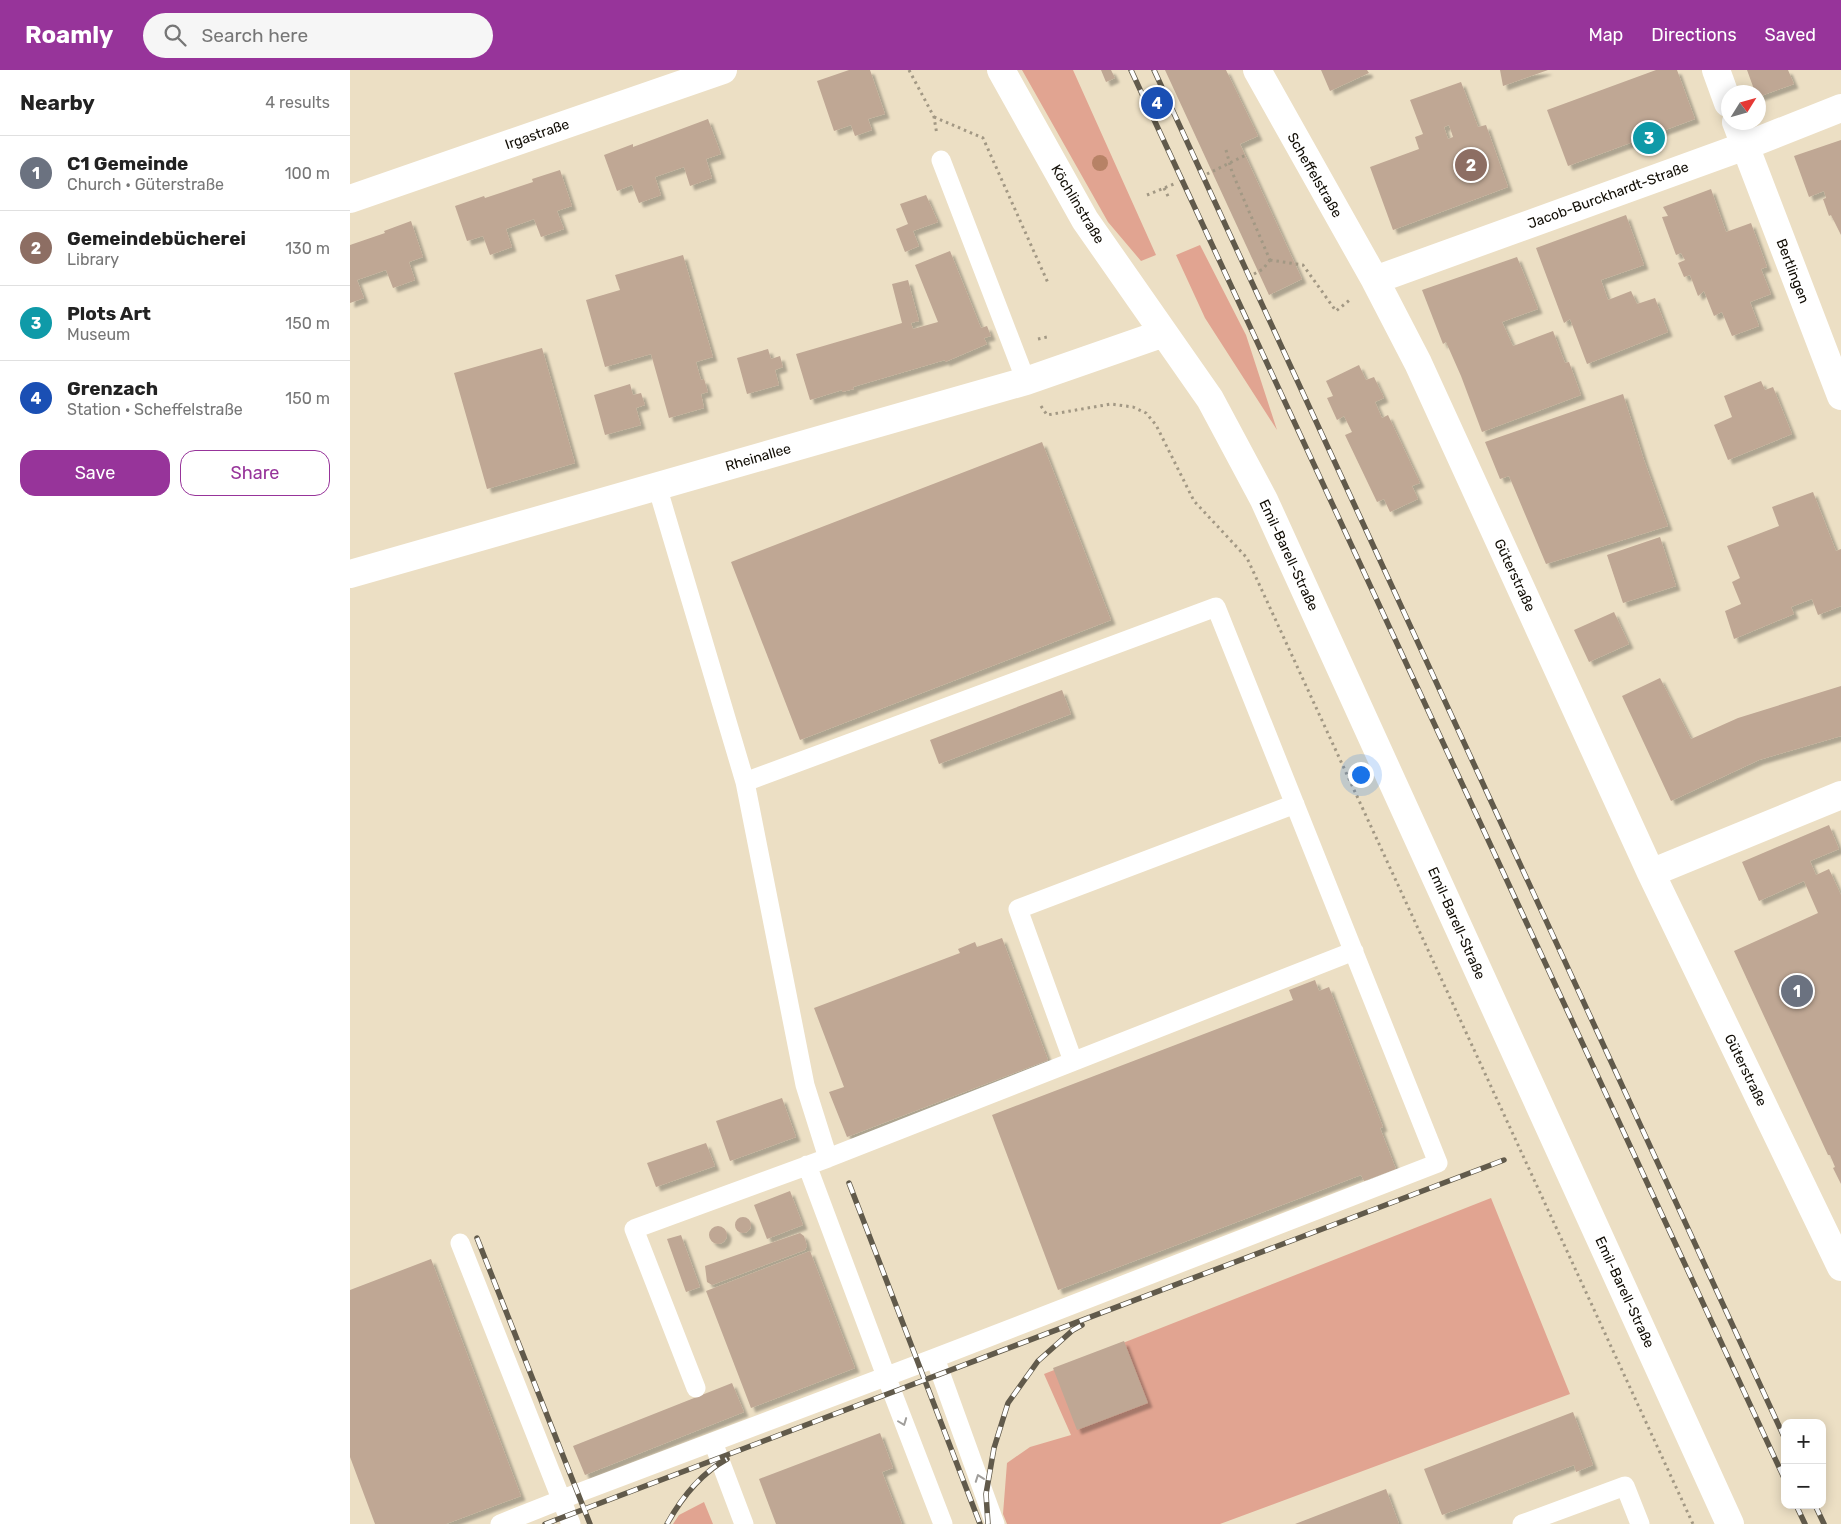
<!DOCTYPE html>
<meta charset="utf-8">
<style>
:root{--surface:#fff;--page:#f6f6f6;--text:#222;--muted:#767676;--line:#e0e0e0;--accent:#97349a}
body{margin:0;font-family:Rubik,sans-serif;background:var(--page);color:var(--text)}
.controls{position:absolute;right:15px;bottom:15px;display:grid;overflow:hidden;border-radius:10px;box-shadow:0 2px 12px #0003}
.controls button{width:45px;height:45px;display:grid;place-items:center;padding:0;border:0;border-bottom:1px solid var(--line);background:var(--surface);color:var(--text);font:25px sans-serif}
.compass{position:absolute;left:1371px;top:15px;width:45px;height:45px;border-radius:50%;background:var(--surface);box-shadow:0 2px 12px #0003;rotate:53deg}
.you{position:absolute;left:1010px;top:704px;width:18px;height:18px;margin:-12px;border:4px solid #fff;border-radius:50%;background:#1a73e8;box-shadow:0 0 0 8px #1a73e833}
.badge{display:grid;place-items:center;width:32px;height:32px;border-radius:50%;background:var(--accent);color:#fff;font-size:16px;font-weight:700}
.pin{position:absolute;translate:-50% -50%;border:2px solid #fff;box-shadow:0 1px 5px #0006}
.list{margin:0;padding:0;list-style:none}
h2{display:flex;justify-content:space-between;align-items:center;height:65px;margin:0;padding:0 20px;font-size:21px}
h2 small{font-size:16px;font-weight:400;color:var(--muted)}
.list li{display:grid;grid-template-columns:32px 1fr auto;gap:15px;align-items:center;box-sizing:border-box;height:75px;padding:0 20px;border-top:1px solid var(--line)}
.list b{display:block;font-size:19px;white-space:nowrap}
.list p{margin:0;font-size:16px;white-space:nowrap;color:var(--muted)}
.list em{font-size:16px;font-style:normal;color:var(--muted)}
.actions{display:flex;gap:10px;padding:15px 20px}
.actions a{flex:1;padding:11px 0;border:1px solid var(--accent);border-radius:15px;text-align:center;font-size:18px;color:var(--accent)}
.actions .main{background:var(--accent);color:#fff}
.icon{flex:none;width:28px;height:28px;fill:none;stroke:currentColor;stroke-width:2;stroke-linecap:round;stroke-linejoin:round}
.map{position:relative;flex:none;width:1491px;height:1454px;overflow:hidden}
header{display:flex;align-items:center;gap:30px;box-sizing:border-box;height:70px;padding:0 25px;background:var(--accent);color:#fff}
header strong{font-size:24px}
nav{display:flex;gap:28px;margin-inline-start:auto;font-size:18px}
.search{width:350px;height:45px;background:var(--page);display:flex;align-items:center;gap:12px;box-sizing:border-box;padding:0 18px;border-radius:28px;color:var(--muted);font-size:19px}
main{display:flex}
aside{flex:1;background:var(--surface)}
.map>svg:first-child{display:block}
</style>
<header>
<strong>Roamly</strong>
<div class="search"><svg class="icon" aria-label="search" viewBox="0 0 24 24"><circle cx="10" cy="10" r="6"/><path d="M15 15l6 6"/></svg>Search here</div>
<nav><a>Map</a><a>Directions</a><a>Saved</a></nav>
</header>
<main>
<aside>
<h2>Nearby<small>4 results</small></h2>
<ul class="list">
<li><span class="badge" style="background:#6b7280">1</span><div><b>C1 Gemeinde</b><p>Church · Güterstraße</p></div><em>100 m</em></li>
<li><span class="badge" style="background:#8d6e63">2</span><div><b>Gemeindebücherei</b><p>Library</p></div><em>130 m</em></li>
<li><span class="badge" style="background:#0f9aa8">3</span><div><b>Plots Art</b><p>Museum</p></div><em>150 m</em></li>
<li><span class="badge" style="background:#1a4fb4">4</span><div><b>Grenzach</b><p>Station · Scheffelstraße</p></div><em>150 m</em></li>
</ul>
<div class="actions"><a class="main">Save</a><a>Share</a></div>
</aside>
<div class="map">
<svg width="1491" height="1454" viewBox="0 0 1491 1454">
<defs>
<filter id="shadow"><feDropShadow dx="4.5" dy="4.5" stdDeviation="1" flood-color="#0004"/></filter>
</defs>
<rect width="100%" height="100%" fill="#ecdfc4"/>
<path fill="#e1a491" d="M672 0H723L806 185 791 191 758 152Z
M850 175 896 265 927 360 855 248 826 185Z
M1141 1128 1220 1324 870 1454H657L653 1444 657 1393 680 1377 721 1365 694 1304Z
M354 1432 363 1454H323L329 1445Z"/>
<path fill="#bfa794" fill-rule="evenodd" filter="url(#shadow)" d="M499 0H520L535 44 518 49 522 60 505 66 501 55 484 61 467 11Z
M751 0H761L765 8 756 12Z
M815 0H876L908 66 890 74 952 209 919 225Z
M971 0H1017L1019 3 980 21Z
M1150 0H1198L1153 16Z
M1306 0H1327L1345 49 1218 96 1197 40Z
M1397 0H1438L1444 14 1408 27V22H1405Z
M1111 12 1128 57 1136 55 1158 117 1043 160 1020 97 1069 79 1065 67 1073 64 1060 30ZM1099 55 1103 67 1098 69 1094 57Z
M358 49 371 84 356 89 362 108 340 116 334 97 305 107 311 125 289 133 282 115 267 121 254 85 283 74V77Z
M1491 70V165L1481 145 1479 146 1473 129 1476 128 1474 121 1459 127 1444 86Z
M210 100 222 136 207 141 214 159 191 167 184 149 156 159 162 177 140 185 133 166 117 171 105 136 134 126 135 128 183 112 182 109Z
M1361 119 1376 162 1401 153 1417 197 1411 199 1421 224 1400 232 1409 256 1382 266 1372 242 1364 246 1354 221 1348 226 1340 205 1334 207 1328 193 1335 190 1331 183 1326 185 1312 147 1318 146 1313 137Z
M576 125 588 152 563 161 569 176 555 182 546 159 558 154 550 134Z
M1276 145 1294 195 1251 210 1258 230 1281 221 1287 234 1305 228 1318 262 1237 294 1220 249 1214 253 1186 178Z
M61 151 73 187 59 192 65 210 43 218 36 200 7 210 14 228 0 233V175L35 163 34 161Z
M600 181 631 258 637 256 641 266 634 268 637 274 595 292V290L503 317 504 319 492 322V320L460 330 446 284 552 253 542 214 558 210 569 251 561 253 563 259 588 252 565 195Z
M333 185 363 287 346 292 351 310 354 309 358 322 351 324 354 338 319 348 301 284 255 297 236 230 270 220 265 205Z
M1167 187 1188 239 1152 252 1163 276 1203 261 1215 293 1219 292 1231 325 1132 362 1111 306 1096 272 1093 274 1072 220Z
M192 278 225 393 137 419 104 303Z
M418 279 421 289 430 286 433 297 425 300 429 315 397 324 387 288Z
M1009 295 1016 310 1024 307 1034 328 1025 332 1032 348 1038 345 1070 413 1062 416 1068 429 1040 442 1034 429 1027 432 995 365 1002 362 994 346 987 350 977 328 983 326 976 311Z
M1411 311 1415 320 1423 317 1442 364 1378 390 1364 355 1382 347 1374 326Z
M280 314 283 325 291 323 295 335 286 338 291 355 255 365 244 325Z
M1273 324 1294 390 1318 456 1196 494 1159 406 1150 409 1135 372Z
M692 372 761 550 450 670 381 492Z
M1463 422 1486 481 1491 479V536L1468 545 1462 529 1441 537 1444 544 1384 569 1375 541 1391 534 1382 512 1390 508 1377 476 1429 456 1422 437Z
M1310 467 1326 516 1273 533 1257 485Z
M1264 542 1279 574 1239 592 1224 560Z
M1310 608 1341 669 1388 648 1491 616V666L1409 690 1321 731 1272 626Z
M712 620 721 644 589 694 580 670Z
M1479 755 1489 779 1460 791 1466 805 1479 799 1491 825V1114L1483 1098 1485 1097 1480 1085H1478L1384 881 1468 843 1454 811 1409 831 1392 792Z
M652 868 698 990 497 1067 479 1022 494 1017 464 938 610 883 608 879 625 872 627 877Z
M965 910 969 921 979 917 1033 1057 1030 1058 1046 1099 1014 1111 1011 1105 708 1220 642 1045 943 930 939 920Z
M432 1028 446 1067 380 1091 366 1051Z
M356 1073 365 1096 306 1117 297 1093Z
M440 1121 453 1155 417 1169 404 1135Z
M385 1155a8 8 0 1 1 16 0a8 8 0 1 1-16 0Z
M359 1165a9 9 0 1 1 18 0a9 9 0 1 1-18 0Z
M450 1163 454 1166 457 1176 455 1180 362 1215 357 1212 355 1196Z
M331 1165 350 1217 336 1222 317 1169Z
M460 1181 505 1298 401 1338 356 1221Z
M81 1189 171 1426 96 1454H25L0 1387V1220Z
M774 1271 798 1333 727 1360 703 1298Z
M382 1313 394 1342 235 1405 223 1376Z
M1223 1342 1243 1395 1226 1402 1224 1395 1092 1445 1074 1399Z
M530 1363 543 1398 532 1402 552 1454H426L409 1409Z
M1036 1419 1049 1454H945Z"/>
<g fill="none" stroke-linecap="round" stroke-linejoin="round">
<path stroke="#a29884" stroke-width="3" stroke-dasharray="2.5 4" stroke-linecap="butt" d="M559 0 584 47 587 65
M584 47 633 68 698 213
M876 80 882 102 920 190
M857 104 896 85
M814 118 819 128
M797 125 824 114
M920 190 953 195 986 241 1001 229
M904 204 913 199 920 190
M688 269 697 267
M691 336 697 345 761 334 783 337 796 343 806 355 844 431 897 488 1343 1454"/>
<path stroke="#fff" stroke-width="19" d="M591 90 676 311
M307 416 395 712 455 1015 478 1088
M723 991 668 839 945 734
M457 1095 536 1306 593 1454
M110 1173 221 1454
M585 1288 645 1454
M346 1318 284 1159 478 1088 1004 881
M363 1372 394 1454
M150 1454 228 1423 585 1288 1088 1093 866 537 395 712
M1172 1454 1275 1416 1290 1454"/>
<path stroke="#fff" stroke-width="28" d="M651 0 735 150 860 329 914 430 1380 1454
M907 0 1025 210 1068 293 1301 803 1491 1197
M1366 0 1378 33
M1386 52 1491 326
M0 129 373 0
M1025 210 1395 76 1491 38
M0 504 676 311 814 263
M1301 803 1491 725"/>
<g stroke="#615a4b" stroke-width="5.5">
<path id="rail" d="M781 0 1435 1410
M804 0 1435 1369
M499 1113 630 1454
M127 1168 240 1454
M1446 1435 1455 1454
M1465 1435 1474 1454
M195 1454 1154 1090
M317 1454C332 1427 350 1404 377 1389
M638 1454 636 1424 644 1378 658 1333 688 1291 723 1260 732 1255"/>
</g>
<use href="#rail" stroke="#fff" stroke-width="4" stroke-dasharray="11" stroke-linecap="butt"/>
</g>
<circle fill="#b78266" cx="750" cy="93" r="8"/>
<defs><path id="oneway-chevron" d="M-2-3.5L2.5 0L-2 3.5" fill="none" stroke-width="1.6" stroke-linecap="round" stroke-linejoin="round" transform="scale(1.25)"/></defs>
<g stroke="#a09e9b">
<use href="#oneway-chevron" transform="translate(553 1352) rotate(69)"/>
<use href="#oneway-chevron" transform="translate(629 1408) rotate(-110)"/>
</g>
<g text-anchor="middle" stroke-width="4" stroke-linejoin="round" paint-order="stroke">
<g font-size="14" fill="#110d05" stroke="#fff">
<text transform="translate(187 64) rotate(-19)" y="5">Irgastraße</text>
<text transform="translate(965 105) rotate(60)" y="5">Scheffelstraße</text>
<text transform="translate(1258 125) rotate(-20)" y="5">Jacob-Burckhardt-Straße</text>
<text transform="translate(728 134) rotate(59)" y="5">Köchlinstraße</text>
<text transform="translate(1443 201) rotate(69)" y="5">Bertlingen</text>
<text transform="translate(408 387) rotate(-16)" y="5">Rheinallee</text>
<text transform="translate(939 485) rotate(65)" y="5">Emil-Barell-Straße</text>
<text transform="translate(1165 505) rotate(65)" y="5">Güterstraße</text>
<text transform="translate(1107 853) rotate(66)" y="5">Emil-Barell-Straße</text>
<text transform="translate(1396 1000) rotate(64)" y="5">Güterstraße</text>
<text transform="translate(1275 1222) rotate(65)" y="5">Emil-Barell-Straße</text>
</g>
</g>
</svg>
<div class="controls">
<button>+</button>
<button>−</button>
</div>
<svg class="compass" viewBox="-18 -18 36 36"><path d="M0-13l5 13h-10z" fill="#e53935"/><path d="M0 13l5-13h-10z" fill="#767676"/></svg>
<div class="you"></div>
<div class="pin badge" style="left:1447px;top:921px;background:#6b7280">1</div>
<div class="pin badge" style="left:1121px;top:95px;background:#8d6e63">2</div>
<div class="pin badge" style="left:1299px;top:68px;background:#0f9aa8">3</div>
<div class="pin badge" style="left:807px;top:33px;background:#1a4fb4">4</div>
</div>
</main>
